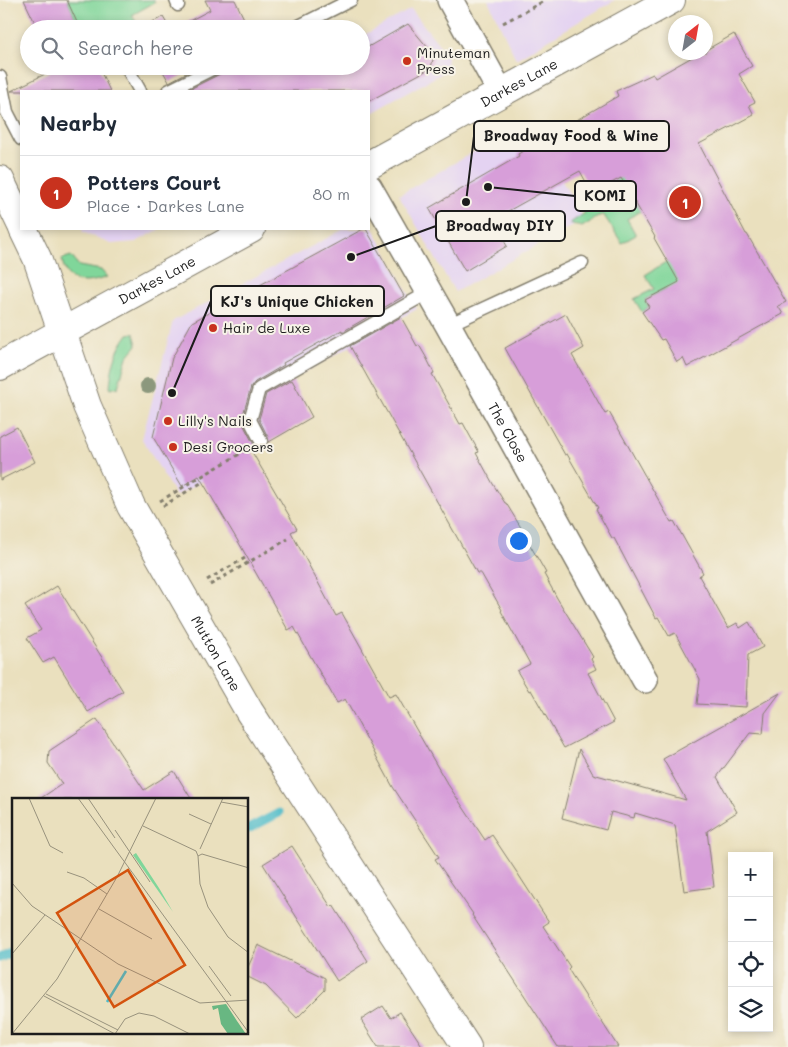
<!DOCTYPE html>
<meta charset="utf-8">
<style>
:root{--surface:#fff;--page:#f2f2f3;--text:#1f2937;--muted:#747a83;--line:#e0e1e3;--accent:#c8321e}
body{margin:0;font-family:Mali,sans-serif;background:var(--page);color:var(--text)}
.controls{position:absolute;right:15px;bottom:15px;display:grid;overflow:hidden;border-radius:0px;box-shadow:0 2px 8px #0003}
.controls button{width:45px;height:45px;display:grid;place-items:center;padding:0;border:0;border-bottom:1px solid var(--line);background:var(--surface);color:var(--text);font:25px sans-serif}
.compass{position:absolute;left:668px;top:15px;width:45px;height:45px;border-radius:50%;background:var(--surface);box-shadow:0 2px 8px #0003;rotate:31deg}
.you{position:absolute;left:518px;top:540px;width:18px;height:18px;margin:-12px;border:4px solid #fff;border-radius:50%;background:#1a73e8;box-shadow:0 0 0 8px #1a73e833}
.badge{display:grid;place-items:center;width:32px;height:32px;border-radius:50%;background:var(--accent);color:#fff;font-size:16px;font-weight:700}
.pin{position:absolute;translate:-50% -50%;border:2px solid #fff;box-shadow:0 1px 5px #0006}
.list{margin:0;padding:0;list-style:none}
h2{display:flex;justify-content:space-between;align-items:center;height:65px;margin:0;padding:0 20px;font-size:21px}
h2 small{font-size:16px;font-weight:400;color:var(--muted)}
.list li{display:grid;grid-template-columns:32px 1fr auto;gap:15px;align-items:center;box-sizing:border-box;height:75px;padding:0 20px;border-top:1px solid var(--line)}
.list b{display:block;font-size:19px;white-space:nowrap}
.list p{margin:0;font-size:16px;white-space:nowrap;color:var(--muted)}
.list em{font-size:16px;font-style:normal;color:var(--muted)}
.icon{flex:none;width:28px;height:28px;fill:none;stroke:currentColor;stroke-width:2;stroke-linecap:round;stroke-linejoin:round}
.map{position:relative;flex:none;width:788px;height:1047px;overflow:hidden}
.search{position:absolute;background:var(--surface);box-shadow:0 2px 8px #0003;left:20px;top:20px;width:350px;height:55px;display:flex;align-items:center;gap:12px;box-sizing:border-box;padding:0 18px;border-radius:28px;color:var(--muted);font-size:19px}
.panel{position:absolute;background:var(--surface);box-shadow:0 2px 8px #0003;left:20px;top:90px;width:350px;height:140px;border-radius:0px}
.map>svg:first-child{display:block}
</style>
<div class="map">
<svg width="788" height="1047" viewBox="0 0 788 1047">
<rect width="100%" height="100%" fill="#f7f3e8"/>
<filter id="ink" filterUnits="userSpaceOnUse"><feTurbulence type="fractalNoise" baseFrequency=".02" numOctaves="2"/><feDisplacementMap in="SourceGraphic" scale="10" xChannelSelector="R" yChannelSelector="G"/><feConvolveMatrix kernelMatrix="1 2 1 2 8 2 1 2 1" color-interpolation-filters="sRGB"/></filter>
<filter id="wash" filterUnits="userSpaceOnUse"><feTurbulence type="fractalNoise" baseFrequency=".0096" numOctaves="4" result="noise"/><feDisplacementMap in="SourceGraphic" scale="20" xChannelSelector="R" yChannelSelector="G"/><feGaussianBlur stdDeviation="1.12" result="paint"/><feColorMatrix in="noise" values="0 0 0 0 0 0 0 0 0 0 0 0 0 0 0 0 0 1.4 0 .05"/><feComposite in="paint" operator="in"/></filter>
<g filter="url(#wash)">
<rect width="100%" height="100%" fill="#eae0be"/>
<path fill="#e4d3f2" d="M488 0H615L516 59Z
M411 9 447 55 446 71 369 114V91H190L235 66H361V37Z
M527 121 584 219 455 292 399 195Z
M369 221 417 309 292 379 312 417 176 496 142 439 173 321 344 229H369Z
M82 229H160L136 242 111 244 83 232Z"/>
<path fill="#80d69a" stroke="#4e795b" d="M67 0H154L155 2 132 15 136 22 125 29H80Z
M629 172 641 211 627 219 636 235 622 243 603 214 582 227 570 223 585 213 579 201Z
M71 256 79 266 101 270 107 277C86 285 66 286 62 259Z
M674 257 690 284 671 295 667 288 645 300 649 307 642 312 634 299 654 289 645 275Z
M134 333 137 345 127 357 118 387 110 389C111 368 115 351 128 334Z"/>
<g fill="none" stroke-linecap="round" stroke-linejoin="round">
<path stroke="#4ebbc8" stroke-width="9" d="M248 829 279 813
M0 958 14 951"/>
</g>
<g id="blocks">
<path fill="#d79ed9" d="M24 0H67L80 29H38Z
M205 0H235L248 27 244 29H174L210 10Z
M163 17 170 29 139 28Z
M408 24 434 55 431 68 369 101V91H186L222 73 226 66H361V51Z
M734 34 752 66 739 74 755 102 749 105 754 115 699 144 746 234H747L786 302 778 306 783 314 687 367 683 358 677 362 664 339 661 340 642 312 649 307 645 300 679 282 654 238 655 237 621 178 592 193 580 171 492 220 507 246 465 271 429 208 519 156 518 154 618 96 616 91 653 74 655 78 701 52H706V50Z
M61 66H98L110 91H11Z
M160 66H199L169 82Z
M363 229H366L404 296 342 332V330L283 363 284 365 255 382 251 387 242 418 243 424 254 445 258 448 252 452 297 529 291 532 336 616 342 613 389 697 396 694 445 780 485 840 492 835 518 874 549 922 543 926 570 967 568 969 618 1047H558L472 915 473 914 435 859 439 857 393 787 345 699 337 703 294 627 288 630 239 543 199 476 182 486 153 437 172 358 192 322Z
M566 314 584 348 572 355 605 414 609 412 671 522 674 521 703 573 699 576 728 628 737 623 740 628 749 622 763 647 748 655 746 707 697 704 700 679 675 633 669 636 658 617 656 618 614 538H612L596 509 598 508 567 454 565 455 505 348Z
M401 317 417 346 419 345 426 357 434 373 432 374 460 424 463 423 470 436 479 452 476 453 493 484 505 503H506L523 531H522L546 573 544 574 557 598 593 657 591 659 596 669 588 673 614 722 564 748 531 690 529 691 517 671 530 664 501 611 502 610 481 573H477L350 346Z
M292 380 312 417 269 442 268 437 259 419 266 394Z
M17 427 35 462 0 480V436Z
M57 586 123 691 88 712 54 657 43 663 27 638 41 630 25 606Z
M780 693 765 713 763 734 750 733 717 777 737 812 707 831 714 887 684 891 675 825 635 813 634 818 611 812 606 830 562 818 579 749 593 774 686 800 663 759Z
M97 719 144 790 174 771 192 800H38L62 784 48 763 49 751Z
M292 846 331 907 333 905 368 961 337 981 263 864Z
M258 945 325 978V990L297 1018 266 986 248 977V967Z
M383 1006 391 1018 400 1012 423 1047H378L361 1020Z"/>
</g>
</g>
<g filter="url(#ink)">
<use href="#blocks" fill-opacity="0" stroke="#837e6d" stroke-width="1"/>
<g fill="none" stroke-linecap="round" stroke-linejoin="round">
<g stroke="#837e6d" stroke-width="15">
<path id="lane" d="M176 0 178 5
M293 29 351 0
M126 66 140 91
M0 77 7 112 21 139
M168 91 218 66
M448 325 582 263
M261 441 250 420 259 389 429 292"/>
</g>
<g stroke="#837e6d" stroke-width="28">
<g id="street">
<path d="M450 0 501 93"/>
<path id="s1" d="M369 187 448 325 645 680"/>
</g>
</g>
<g stroke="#837e6d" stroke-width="30">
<g id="secondary">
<path id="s2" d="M369 165 671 0"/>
<path d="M0 180 21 224"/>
<path id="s3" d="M23 229 37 258 87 406 131 506 249 711 467 1047"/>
<path id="s4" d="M0 366 251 229"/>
</g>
</g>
<path stroke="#837e6d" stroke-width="3" stroke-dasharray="4 4" stroke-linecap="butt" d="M503 23 544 1
M160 501 243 452
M163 506 201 483
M207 580 245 558
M210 585 288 539"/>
<use href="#lane" stroke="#fff" stroke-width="12"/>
<use href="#street" stroke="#fff" stroke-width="25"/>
<use href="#secondary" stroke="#fff" stroke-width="28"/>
</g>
<circle fill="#8c987d" cx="148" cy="386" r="8"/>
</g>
<g fill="#c8321e" stroke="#f7f3e8" stroke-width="2">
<circle cx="407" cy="61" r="5"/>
<circle cx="213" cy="328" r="5"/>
<circle cx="168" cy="421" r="5"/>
<circle cx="173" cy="447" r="5"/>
</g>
<g text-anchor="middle" stroke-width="4" stroke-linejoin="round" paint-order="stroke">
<g font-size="14" fill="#1c1c1c" stroke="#f7f3e8" text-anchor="start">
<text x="417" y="58">Minuteman<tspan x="417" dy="16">Press</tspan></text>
<text x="223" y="333">Hair de Luxe</text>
<text x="178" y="426">Lilly's Nails</text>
<text x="183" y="452">Desi Grocers</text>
</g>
<g font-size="14" fill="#1c1c1c" stroke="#f7f3e8">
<text dy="5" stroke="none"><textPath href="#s2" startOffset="171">Darkes Lane</textPath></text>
<text dy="5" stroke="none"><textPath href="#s4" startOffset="179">Darkes Lane</textPath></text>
<text dy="5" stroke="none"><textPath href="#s1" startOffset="282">The Close</textPath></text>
<text dy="5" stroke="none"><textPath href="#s3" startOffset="468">Mutton Lane</textPath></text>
</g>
</g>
<g transform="translate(12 798)">
<rect width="236" height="236" fill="#eae0be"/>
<path d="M124 55 147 90 161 114 121 57Z" fill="#80d69a"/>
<path d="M214 206 225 223 234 236H216L209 226 206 210 201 212 200 208Z" fill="#68b782"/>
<path fill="none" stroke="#4ebbc8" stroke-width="2.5" d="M95 204 114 173"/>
<path fill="none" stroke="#98927d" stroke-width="1" d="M17 0 38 48 51 55M66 0 237 235M76 0 103 40M209 4 237 9M177 16 199 26M131 28 184 53 186 58 190 56 237 70M103 32 138 84M188 51 211 0M186 58 188 86 196 109 216 139 237 155M55 74 72 80 95 96M0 85 20 108 106 166 188 205 237 202M87 111 140 141M0 156 33 117M197 168 219 198M34 196 106 232M32 198 103 236M0 236 45 181 105 79 144 0M103 236 113 221 127 215 142 218 178 236"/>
<path fill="#d4530e" fill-opacity="0.15" stroke="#d4530e" stroke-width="2.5" d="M116 72 173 167 102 209 45 115Z"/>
<rect width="236" height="236" fill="none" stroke="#1c1c1c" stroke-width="2.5"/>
</g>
<path fill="none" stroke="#1c1c1c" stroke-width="2" d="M466 202L474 136M488 187L575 196M351 257L436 226M172 393L211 301"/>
<g fill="#1c1c1c" stroke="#f7f3e8" stroke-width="2">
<circle cx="466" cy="202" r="5"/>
<circle cx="488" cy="187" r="5"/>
<circle cx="351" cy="257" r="5"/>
<circle cx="172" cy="393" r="5"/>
</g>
<g fill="#f7f3e8" stroke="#1c1c1c" stroke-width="2">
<rect x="474" y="121" width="195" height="30" rx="5"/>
<rect x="575" y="181" width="61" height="30" rx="5"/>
<rect x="436" y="211" width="129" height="30" rx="5"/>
<rect x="211" y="286" width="173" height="30" rx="5"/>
</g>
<g font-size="15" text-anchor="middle" font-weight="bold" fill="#1c1c1c">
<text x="571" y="141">Broadway Food &amp; Wine</text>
<text x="605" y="201">KOMI</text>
<text x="500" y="231">Broadway DIY</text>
<text x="297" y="307">KJ's Unique Chicken</text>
</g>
</svg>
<div class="controls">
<button>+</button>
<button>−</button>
<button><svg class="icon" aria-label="locate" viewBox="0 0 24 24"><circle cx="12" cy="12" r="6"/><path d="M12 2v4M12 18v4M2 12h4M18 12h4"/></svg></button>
<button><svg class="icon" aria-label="layers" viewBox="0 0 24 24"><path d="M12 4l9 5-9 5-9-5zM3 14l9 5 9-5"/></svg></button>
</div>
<svg class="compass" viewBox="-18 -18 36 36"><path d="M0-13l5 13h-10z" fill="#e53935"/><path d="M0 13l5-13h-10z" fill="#747a83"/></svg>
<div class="you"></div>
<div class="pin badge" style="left:685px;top:202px">1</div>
<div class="search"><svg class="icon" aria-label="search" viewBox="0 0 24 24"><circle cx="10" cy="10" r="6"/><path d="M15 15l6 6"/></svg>Search here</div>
<section class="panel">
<h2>Nearby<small></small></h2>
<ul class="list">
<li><span class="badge">1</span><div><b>Potters Court</b><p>Place · Darkes Lane</p></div><em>80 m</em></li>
</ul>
</section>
</div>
